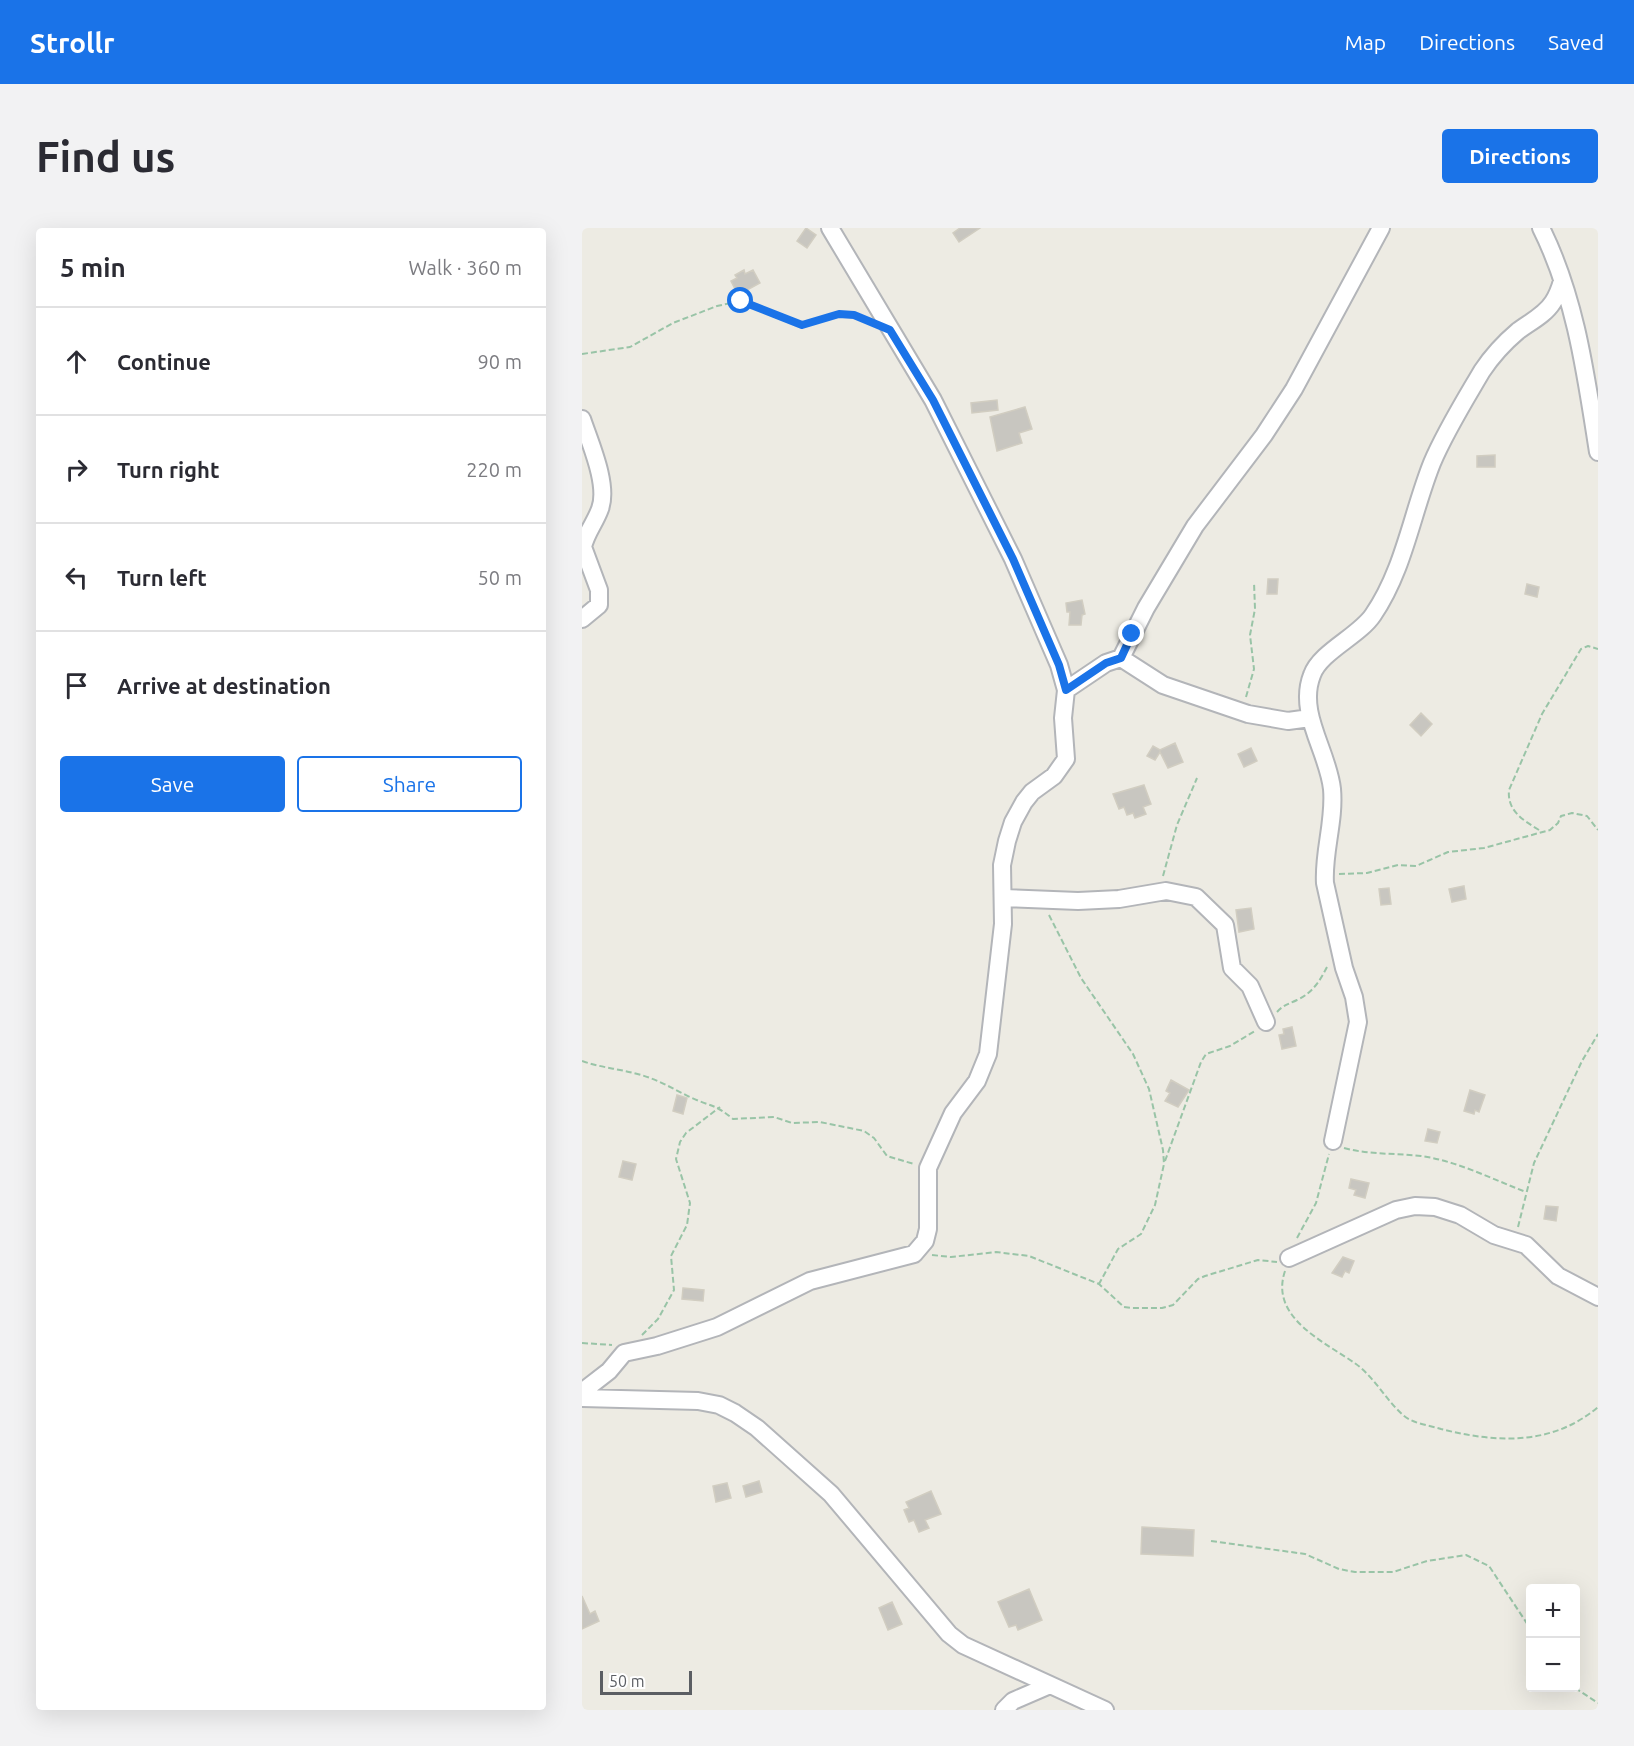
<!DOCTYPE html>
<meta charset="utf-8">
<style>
:root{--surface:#fff;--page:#f2f2f3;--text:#2b2b33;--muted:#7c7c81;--line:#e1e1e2;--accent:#1a73e8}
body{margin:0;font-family:Ubuntu,sans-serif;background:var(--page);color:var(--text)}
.controls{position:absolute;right:18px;bottom:18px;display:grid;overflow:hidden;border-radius:6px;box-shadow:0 6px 24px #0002}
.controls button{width:54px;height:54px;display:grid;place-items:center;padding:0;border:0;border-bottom:2px solid var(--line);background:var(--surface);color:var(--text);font:30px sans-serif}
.scale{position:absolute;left:18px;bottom:15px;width:92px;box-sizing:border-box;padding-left:6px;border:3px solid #5b5e63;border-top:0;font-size:16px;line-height:21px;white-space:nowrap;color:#5b5e63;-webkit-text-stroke:4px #fff;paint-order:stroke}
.stop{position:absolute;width:18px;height:18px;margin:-14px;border:4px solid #1a73e8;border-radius:50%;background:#fff}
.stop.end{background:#1a73e8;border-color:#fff;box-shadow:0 2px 6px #0008}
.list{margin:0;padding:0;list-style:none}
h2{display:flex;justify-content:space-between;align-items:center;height:78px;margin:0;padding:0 24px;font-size:26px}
h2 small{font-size:20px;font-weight:400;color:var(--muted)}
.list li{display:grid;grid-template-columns:39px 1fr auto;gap:18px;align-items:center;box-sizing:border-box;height:108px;padding:0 24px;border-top:2px solid var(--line)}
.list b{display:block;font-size:22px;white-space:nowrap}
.list em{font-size:20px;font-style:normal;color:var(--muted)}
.actions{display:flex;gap:12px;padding:18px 24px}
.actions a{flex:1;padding:14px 0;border:2px solid var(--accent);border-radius:6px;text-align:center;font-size:21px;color:var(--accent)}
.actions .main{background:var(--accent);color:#fff}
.icon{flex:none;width:33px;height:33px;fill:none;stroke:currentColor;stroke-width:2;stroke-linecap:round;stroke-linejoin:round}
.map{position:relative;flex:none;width:1016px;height:1482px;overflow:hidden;border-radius:6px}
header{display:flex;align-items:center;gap:36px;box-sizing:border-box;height:84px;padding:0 30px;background:var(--accent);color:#fff}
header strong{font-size:28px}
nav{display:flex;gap:33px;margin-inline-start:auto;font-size:21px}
.intro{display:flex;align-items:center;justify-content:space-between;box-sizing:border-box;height:144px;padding:0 36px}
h1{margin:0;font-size:42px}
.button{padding:15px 27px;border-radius:6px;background:var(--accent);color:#fff;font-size:21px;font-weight:700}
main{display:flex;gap:36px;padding:0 36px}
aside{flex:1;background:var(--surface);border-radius:6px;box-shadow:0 6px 24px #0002}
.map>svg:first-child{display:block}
</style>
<header>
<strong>Strollr</strong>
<nav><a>Map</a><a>Directions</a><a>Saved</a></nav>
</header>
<div class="intro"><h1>Find us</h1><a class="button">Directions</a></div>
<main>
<aside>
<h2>5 min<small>Walk · 360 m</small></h2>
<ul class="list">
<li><svg class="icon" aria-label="ahead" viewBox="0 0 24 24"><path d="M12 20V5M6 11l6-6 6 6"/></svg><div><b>Continue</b></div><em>90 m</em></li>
<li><svg class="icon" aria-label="right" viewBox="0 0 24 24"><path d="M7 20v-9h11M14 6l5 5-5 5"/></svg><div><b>Turn right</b></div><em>220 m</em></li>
<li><svg class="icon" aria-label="left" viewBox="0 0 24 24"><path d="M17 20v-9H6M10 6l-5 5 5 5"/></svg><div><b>Turn left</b></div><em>50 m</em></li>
<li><svg class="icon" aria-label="arrive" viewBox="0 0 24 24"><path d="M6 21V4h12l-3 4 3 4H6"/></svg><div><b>Arrive at destination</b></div></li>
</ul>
<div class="actions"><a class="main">Save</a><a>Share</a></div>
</aside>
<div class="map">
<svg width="1016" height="1482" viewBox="0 0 1016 1482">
<rect width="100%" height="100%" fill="#edebe3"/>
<path fill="#c8c6c0" stroke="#d1cdc1" stroke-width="1.5" d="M224 0 234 7 225 20 215 13Z
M378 0H398L377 14 371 5Z
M162 42 163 46 171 42 178 55 156 67 149 53 155 50 153 47Z
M415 172 416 182 390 185 389 175Z
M443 179 450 201 437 205 440 215 415 223 408 189Z
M913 227V239H895V228Z
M686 351H696L695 366H685Z
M945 356 957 359 955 369 943 366Z
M500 372 503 386 500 387 499 397H487L488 384H485L484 375Z
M839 485 850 496 839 508 828 497Z
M593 515 601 534 586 540 578 524 573 532 565 528 571 518 578 522Z
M669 520 675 533 662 539 656 526Z
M562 557 569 576 561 579 564 586 553 590 551 585 545 587 542 579 537 581 531 566Z
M882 658 884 671 870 674 867 661Z
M807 660 809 676 799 677 797 661Z
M669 680 672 701 657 704 654 682Z
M710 799 714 818 700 821 697 807 702 806 701 801Z
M589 852 607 862 596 879 583 873 588 865 584 863Z
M888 862 903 867 897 884 893 882 892 886 882 883Z
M95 867 105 870 101 886 91 883Z
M846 901 858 904 855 915 843 913Z
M41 933 54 936 50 952 37 949Z
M769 951 787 955 783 970 772 967 774 962 767 960Z
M964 978 976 979 974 993 962 991Z
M761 1029 772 1033 767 1045 763 1043 760 1049 750 1045Z
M101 1060 122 1062 121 1073 100 1071Z
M177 1253 180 1264 164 1269 161 1258Z
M145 1255 149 1270 134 1274 131 1258Z
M349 1263 359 1286 343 1292 347 1300 337 1304 332 1292 327 1294 322 1282 327 1280 324 1274Z
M560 1299 612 1302 611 1328 559 1326Z
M447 1361 460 1392 436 1402 434 1397 427 1399 416 1374Z
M0 1368 8 1386 13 1383 17 1393 0 1401Z
M310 1374 320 1396 306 1402 297 1380Z"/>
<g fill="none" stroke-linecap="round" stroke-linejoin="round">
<g stroke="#b3b5b9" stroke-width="20">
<path id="minor" d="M959 0C994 70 1004 148 1016 224
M0 191C8 215 27 257 18 281 13 295 4 305 1 319L17 362V377L0 391
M539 430 564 380 613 298 682 207 712 161 799 0
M484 462 524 435 539 430 581 457 666 486 706 493 728 490
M421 670 496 673 537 671 584 663 614 669 643 697 650 740 668 758 684 794
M751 913 776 794 772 769 762 740 743 655C741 624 753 593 750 561 746 523 715 485 730 447 738 424 777 408 791 387 822 342 830 285 850 235 863 204 883 172 900 143 910 128 923 114 936 103 948 94 963 87 971 74 975 68 978 60 980 53
M707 1030 814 982 833 978 853 979 878 987 912 1007 944 1017 976 1048 1016 1069
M0 1164 27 1143 42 1125 75 1118 135 1099 228 1053 332 1026 343 1013 346 1001V940L371 885 395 853 406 826 421 696 420 637 425 613 431 594 442 574 450 564 472 548 484 531 481 490 484 462 477 437 431 331 351 172 248 0
M0 1170 116 1173 137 1177 153 1185 175 1200 249 1266 367 1406 381 1417 523 1482
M422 1482 431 1473 468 1457"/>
</g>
<path stroke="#99c4a7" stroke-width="2" stroke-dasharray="6 3" stroke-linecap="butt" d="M0 126 48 119 91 95 135 78 159 73 193 89 220 97 257 86 272 88 288 94
M664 469 672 441 668 407 673 381 672 354
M957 602C941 592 925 583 927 562L960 486 999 421 1006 418 1016 421
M757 646 785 645 816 637 834 638 866 624 902 620 968 602 976 595 979 588 990 585 1005 588 1016 602
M581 648 595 597 615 550
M467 687 499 750 551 826 567 861 581 922 582 936 573 977 559 1006 536 1021 517 1056
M695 784C701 777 707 776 715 772 731 765 739 751 746 737
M0 833C20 840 39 841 59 847 77 852 93 862 110 870 130 879 133 876 151 891L192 889 210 895 238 894 282 903 292 910 305 928 332 936
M762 920C788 927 813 925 839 928 875 933 910 951 944 964
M583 933 619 834 624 826 648 818 673 803
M936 999 952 935 1000 833 1016 806
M715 1010 734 975 747 926
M350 1027 369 1029 414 1024 447 1028 517 1056 542 1079 550 1080H580L591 1077 616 1051 623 1048 676 1032 695 1034
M703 1043C687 1090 743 1114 774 1136 793 1150 804 1172 821 1187 831 1196 847 1197 859 1201 914 1215 970 1218 1016 1179
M60 1107 76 1091 92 1062 89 1028 105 997 108 975 94 931 98 914 104 905 138 879
M0 1115 30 1117
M629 1313 723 1326 757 1341 773 1344H811L845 1333 884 1327 907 1338 948 1400
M993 1460 1016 1475"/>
<use href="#minor" stroke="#fff" stroke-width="16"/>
</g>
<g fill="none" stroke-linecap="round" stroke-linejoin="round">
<path stroke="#1a73e8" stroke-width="8" d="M159 73 220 97 257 86 272 87 308 102 351 172 431 331 477 437 484 462 524 435 539 430 550 406"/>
</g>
</svg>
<div class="controls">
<button>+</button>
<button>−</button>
</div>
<div class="scale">50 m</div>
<div class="stop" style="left:159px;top:73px"></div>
<div class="stop end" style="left:550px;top:406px"></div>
</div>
</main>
